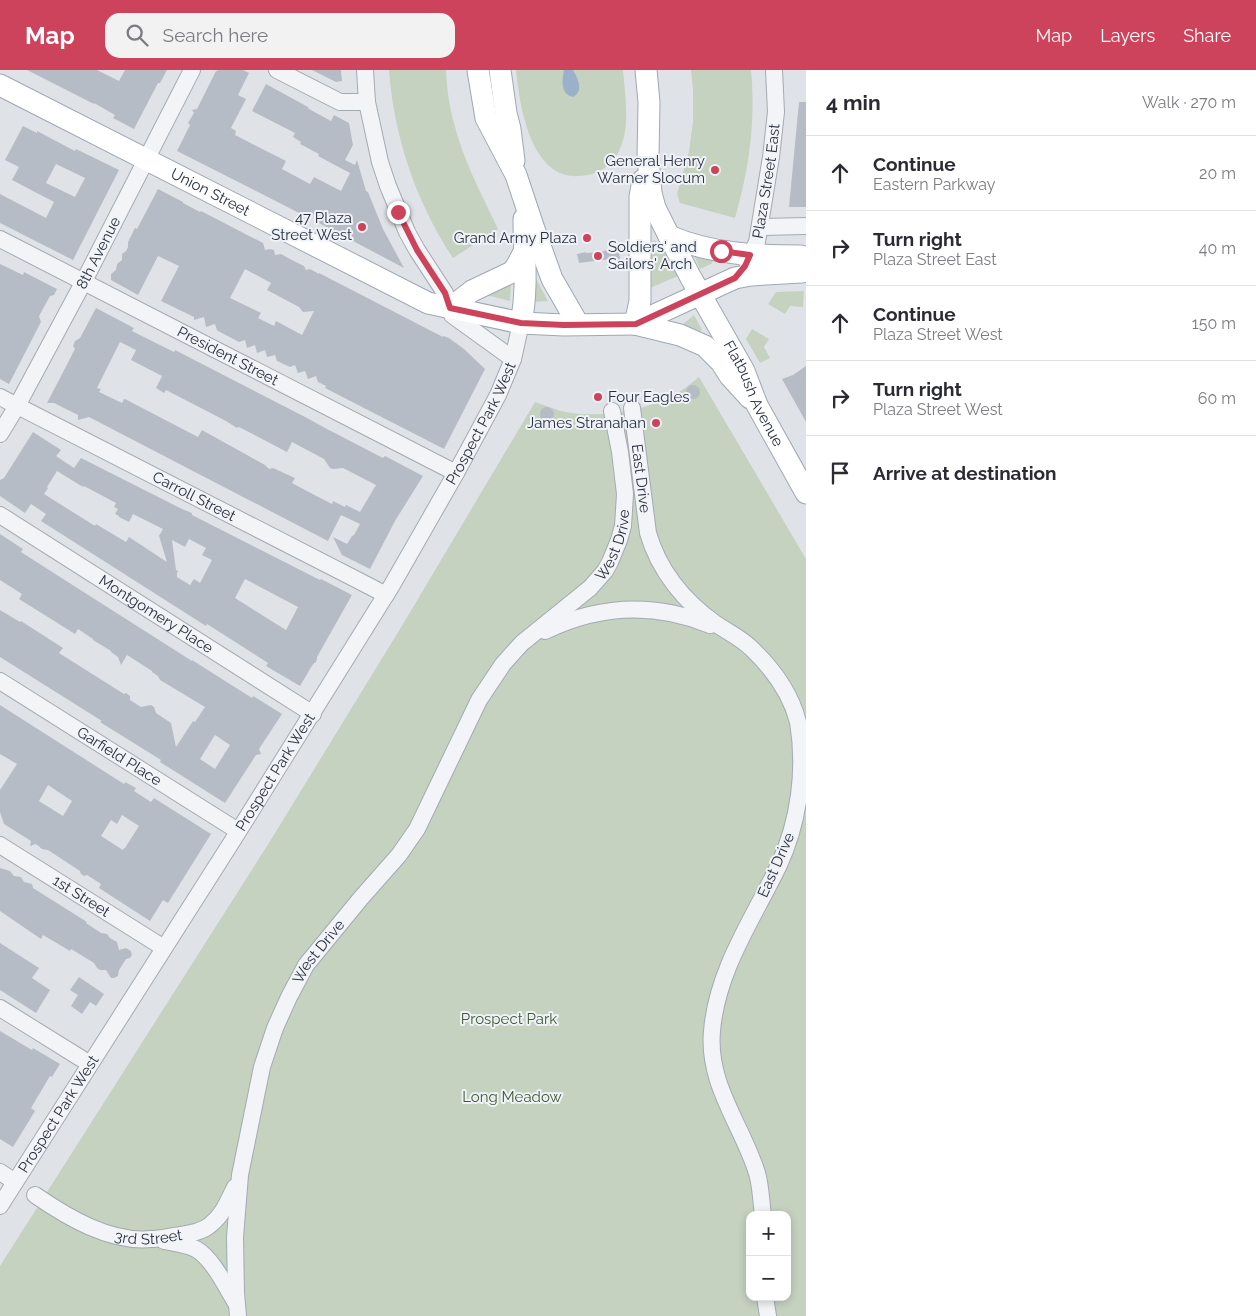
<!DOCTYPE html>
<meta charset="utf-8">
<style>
:root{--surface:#fff;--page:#f2f2f3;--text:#2b2b33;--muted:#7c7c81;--line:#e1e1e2;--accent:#ce435c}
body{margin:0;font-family:Raleway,sans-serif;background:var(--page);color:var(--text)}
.controls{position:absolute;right:15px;bottom:15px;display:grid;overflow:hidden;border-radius:10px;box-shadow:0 2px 8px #0003}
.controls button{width:45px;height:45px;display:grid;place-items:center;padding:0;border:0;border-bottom:1px solid var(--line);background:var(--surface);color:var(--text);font:25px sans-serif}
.stop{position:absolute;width:15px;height:15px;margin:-11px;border:4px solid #ce435c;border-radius:50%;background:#fff}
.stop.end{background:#ce435c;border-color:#fff;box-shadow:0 1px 5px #0008}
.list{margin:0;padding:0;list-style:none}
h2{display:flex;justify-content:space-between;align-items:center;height:65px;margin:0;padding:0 20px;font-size:21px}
h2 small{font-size:16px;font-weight:400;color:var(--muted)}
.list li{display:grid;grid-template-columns:32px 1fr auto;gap:15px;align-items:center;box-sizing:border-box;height:75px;padding:0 20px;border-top:1px solid var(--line)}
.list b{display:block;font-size:19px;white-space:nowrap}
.list p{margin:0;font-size:16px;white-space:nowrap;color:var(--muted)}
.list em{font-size:16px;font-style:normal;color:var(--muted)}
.icon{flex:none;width:28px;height:28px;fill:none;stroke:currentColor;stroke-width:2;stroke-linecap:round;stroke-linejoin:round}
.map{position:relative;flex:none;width:806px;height:1246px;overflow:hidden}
header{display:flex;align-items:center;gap:30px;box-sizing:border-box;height:70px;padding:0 25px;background:var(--accent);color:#fff}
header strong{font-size:24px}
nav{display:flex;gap:28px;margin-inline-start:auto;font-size:18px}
.search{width:350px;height:45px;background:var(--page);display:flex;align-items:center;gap:12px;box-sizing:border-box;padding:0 18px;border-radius:15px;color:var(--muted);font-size:19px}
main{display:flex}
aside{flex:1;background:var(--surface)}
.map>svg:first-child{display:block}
</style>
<header>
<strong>Map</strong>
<div class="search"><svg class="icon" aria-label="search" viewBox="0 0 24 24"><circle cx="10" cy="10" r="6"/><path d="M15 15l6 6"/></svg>Search here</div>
<nav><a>Map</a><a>Layers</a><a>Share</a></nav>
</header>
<main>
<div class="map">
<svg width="806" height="1246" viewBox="0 0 806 1246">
<rect width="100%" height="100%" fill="#dfe3e8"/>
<path fill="#c5d2c0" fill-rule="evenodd" d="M389 0H446C447 18 449 36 454 53 463 90 482 125 498 159L453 188C416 132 394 67 389 0Z
M516 0H623C625 23 630 55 621 76 616 91 604 102 588 105 581 106 573 107 566 105 529 96 519 32 516 0Z
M691 0H751C756 51 749 100 735 148L680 133 677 124 689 82 693 51V20Z
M654 170 660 174 678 206 650 218V174Z
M694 185 715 189 711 194 700 199Z
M535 208 536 209 548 231 533 232Z
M509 214 511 216 510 231 486 225Z
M804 221 803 237 790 236 785 244 768 234 776 222Z
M694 245 702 260 700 261 682 255Z
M752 259 769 269 764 277 770 288 760 293 746 269Z
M699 307 806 489V1246H0V1196L272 768 403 554 535 332C543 335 552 338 561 341 594 349 640 342 670 327 681 322 690 314 699 307ZM750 1145H787V1227H750Z"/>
<path fill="#9ab2c9" d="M564 0H573C578 9 584 21 573 27 560 24 562 10 564 0Z"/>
<path fill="#b6bcc5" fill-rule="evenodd" d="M27 0H97L119 11 125 0H167L160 13H158L134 59 113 48 115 45 94 33V34Z
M219 0H243L249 3 238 25 246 29 231 58 236 61 235 65 286 91 282 99 310 114 314 107 341 121 350 103 318 86 319 84 300 74 301 72 293 67 295 63 252 41 266 14 308 37 309 39 331 51 334 45 349 53 353 75 345 90 355 95 357 90 366 121 368 122 383 159 404 198 319 153 316 144 305 146 177 81 190 55 188 53 194 43 192 40 197 39 216 1Z
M312 0H341L342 11 336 12Z
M799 32H806V137H789Z
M23 56 37 63V61L75 81 76 79 119 100 73 190 0 153V124L46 148 54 132 12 110 19 97 5 90ZM56 94 85 108 75 127 46 113Z
M158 119 183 132V133L200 142 201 141 263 173 265 180 270 179 274 180 275 185 281 184 290 189 304 196 306 200 310 199 319 204V203L443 267V266L449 268 464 279 485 299 444 379 325 318 326 316 318 312 316 306 308 309 305 301 298 303 295 295 290 297 277 291 275 285 267 287 265 280 257 283 255 275 247 278 245 270 239 272 218 261 217 260 215 254 206 257 204 247 194 250V247L161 231 179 196 158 186 138 225 111 210V204L116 200 117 194 122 190V184L126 181 128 177V172L135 158 137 159ZM245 199 271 213 267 220 299 237 303 242 314 241 302 265 276 251 274 256 258 248 261 243 230 228Z
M618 177 620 189 611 191V189L579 193 577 184 586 182V183L600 182Z
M0 194 23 205 24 202 57 219 54 225 50 226 39 246 41 252 9 314 0 309Z
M96 238 134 258 132 261 174 282 175 280 307 348 327 359 383 388 385 386 423 406 395 451 370 499 342 485 333 467 347 474 352 466 354 465 360 454 341 445 346 435 360 442 376 415 343 398 333 399 330 398 324 389 292 372 287 382 241 358 238 357 237 358 226 351 166 320 164 323 156 318 162 306 131 290 136 280 120 272 97 318 101 319 99 322 122 333 124 329H125L198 367 202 360 265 395 269 399 273 398 295 408 292 413 305 420 332 434 333 431 345 437 328 471 89 347 78 350V345L54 333H47L75 279 73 276 75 271 80 268Z
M806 296V352L782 309 793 305Z
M686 322a7 7 0 1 1 14 0a7 7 0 1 1-14 0Z
M540 344a7 7 0 1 1 14 0a7 7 0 1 1-14 0Z
M33 362 61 380 56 386 74 398 81 388 182 439 192 443V445L320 510 321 509 352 525 317 587V589L316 592 313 594 300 616 266 596 268 593 207 554 206 556 41 451 46 444 31 434 25 443 0 426V410L4 408ZM57 401 83 417 84 416 116 433 114 437 118 439 115 444 119 446V447L129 452 133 444 163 459 159 466 167 492 129 467 126 472 96 454 95 456 44 424 48 418 47 417ZM189 469 206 478 202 485 212 490 200 513 194 509 190 515 177 507V503L178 501 176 500 172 470 185 477ZM245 509 298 537 286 560 235 528Z
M0 464 23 479 21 482 60 507 192 591V590L252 628 253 626 282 644 259 679 261 684 256 685 225 733 160 692 161 690 100 652 102 651 0 587V540L20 552 21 551 63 578 59 583 124 624 126 623 130 626V630L141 637 151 635 154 637 156 643 171 653 176 677 193 651 195 652 205 637 160 610 158 606 152 602V601L127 585 121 595 118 587 111 582V581L93 570V569L78 559 75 564 19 529 22 524 0 510ZM215 665 230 675 215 699 200 689Z
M0 635 124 714 125 712 136 718 134 721 151 732 154 728 211 764 168 833 163 830 150 851 99 818 101 814 87 805 84 806 81 804 80 801 48 780 42 779 36 774 30 776 31 771 4 754 0 742V720L17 694 0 684ZM48 715 72 731 63 746 39 731ZM122 745 139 756 125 778H124L123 780 101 766 111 750 117 754Z
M0 798 10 801 14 806 21 807 24 812 32 814 33 818 87 852 86 853 101 863 107 864 110 868 117 872 119 880 126 878 131 881 132 885 130 888 126 889 119 900 118 906 114 908H111L106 900H100L97 898 94 893 71 879 70 881 43 865 41 869 0 841Z
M0 873 39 898 32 908 50 920 36 943 0 920Z
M79 907 104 924 96 936 90 932 82 944 71 936 78 925 70 920Z
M0 961 32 980 33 978 60 994 52 1007 50 1006 31 1038 35 1041 13 1077 0 1069Z"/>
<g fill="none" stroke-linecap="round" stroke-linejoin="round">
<g stroke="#a4aab2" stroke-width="18">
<g id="minor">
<path d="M277 0 340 32H367"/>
<path d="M365 0 367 32 380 92 388 116 407 162 417 180 445 223 452 245 513 289"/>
<path d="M760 157 806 156"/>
<path id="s1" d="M0 169 456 403"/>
<path id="s2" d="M747 192 757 172 771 87 776 42 774 0"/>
<path id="s3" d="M0 327 369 516 386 525"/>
<path id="s4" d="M632 338 648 463C659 501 685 532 716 554 728 562 741 568 751 578 772 598 791 624 798 652 806 700 799 751 779 795 753 849 717 900 712 961 707 1014 742 1055 757 1103 761 1117 761 1131 763 1145"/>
<path id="s5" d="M0 364 17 336 84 211 192 0"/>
<path id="s6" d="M0 445 313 644"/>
<path d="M545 561C599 535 654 532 710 555"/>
<path id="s7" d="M0 611 238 761"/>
<path id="s8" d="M0 775 164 878"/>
<path d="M0 938 90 994"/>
<path d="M0 1102 15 1112"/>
<path id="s9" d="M35 1125C67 1147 110 1173 151 1169 159 1169 167 1167 174 1166 186 1164 201 1163 210 1155 223 1145 228 1131 235 1117"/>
<path id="s10" d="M0 1136 233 770 392 515 456 403 498 325 513 289 521 253"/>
<path d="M164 1171C175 1173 186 1174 196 1179 213 1189 226 1217 236 1233"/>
<path d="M765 1227 768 1246"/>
<path id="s11" d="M238 1246 236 1223 235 1167 240 1105 262 997 275 958 289 927 306 895 361 828 399 785 417 759 479 630 503 594 522 573 590 518 605 501 610 492 619 470 623 456 625 424 620 382 612 341"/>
</g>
</g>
<g stroke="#9ea8b4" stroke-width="23">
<g id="major">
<path d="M478 0 486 48 516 105 534 159 552 209 578 254"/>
<path d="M500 0 506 43 510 59 514 91"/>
<path id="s12" d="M646 0 649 32 648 87 651 123 655 138 669 166 691 208 744 301 757 335 806 423"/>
<path id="s13" d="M0 15 428 233 521 253 564 255 635 254 735 208 751 205 802 202 806 200"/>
<path d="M669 166C711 184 755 186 801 186L806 189"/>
<path d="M450 238 472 221 512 202 516 197 524 182"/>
<path d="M521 253C528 220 524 183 524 149"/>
<path d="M635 254 640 231V127L643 110"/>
<path d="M635 254 680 265 705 276 721 292 730 306 750 328"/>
</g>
</g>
<use href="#minor" stroke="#f2f4f7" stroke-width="16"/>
<use href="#major" stroke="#fff" stroke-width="21"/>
</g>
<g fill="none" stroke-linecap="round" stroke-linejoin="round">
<path stroke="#ce435c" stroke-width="6" d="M398 142 417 180 445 223 450 238 521 253 564 255 636 254 735 208 745 196 750 185 721 181"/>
</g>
<g fill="#ce435c" stroke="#eff2f6" stroke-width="2">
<circle cx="715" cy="100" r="5"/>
<circle cx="362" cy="157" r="5"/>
<circle cx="587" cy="168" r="5"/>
<circle cx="598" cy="186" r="5"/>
<circle cx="598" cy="327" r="5"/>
<circle cx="656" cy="353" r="5"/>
</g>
<g text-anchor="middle" stroke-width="4" stroke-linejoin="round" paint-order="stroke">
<g font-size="15" fill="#283140" stroke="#eff2f6" text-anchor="end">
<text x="705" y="96">General Henry<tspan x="705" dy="17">Warner Slocum</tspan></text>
<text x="352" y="153">47 Plaza<tspan x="352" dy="17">Street West</tspan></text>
<text x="577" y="173">Grand Army Plaza</text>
<text x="608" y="182" text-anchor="start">Soldiers' and<tspan x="608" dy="17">Sailors' Arch</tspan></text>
<text x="608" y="332" text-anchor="start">Four Eagles</text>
<text x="646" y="358">James Stranahan</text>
</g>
<g font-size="15" fill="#283140" stroke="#eff2f6">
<text dy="5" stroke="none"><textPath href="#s2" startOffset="84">Plaza Street East</textPath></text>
<text dy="5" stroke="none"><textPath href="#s13" startOffset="236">Union Street</textPath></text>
<text dy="5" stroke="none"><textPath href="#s5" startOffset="206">8th Avenue</textPath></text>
<text dy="5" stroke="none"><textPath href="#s1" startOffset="256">President Street</textPath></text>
<text dy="5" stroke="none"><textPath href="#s12" startOffset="349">Flatbush Avenue</textPath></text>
<text dy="5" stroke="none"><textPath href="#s10" startOffset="919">Prospect Park West</textPath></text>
<text dy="5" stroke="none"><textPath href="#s4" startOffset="71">East Drive</textPath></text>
<text dy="5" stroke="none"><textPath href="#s3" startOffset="218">Carroll Street</textPath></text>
<text dy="5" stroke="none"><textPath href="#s11" startOffset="891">West Drive</textPath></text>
<text dy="5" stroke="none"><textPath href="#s6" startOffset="185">Montgomery Place</textPath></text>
<text dy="5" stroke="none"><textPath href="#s7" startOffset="141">Garfield Place</textPath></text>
<text dy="5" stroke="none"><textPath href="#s10" startOffset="514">Prospect Park West</textPath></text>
<text transform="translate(776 795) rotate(-66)" y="5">East Drive</text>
<text dy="5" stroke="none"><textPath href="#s8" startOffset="96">1st Street</textPath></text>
<text dy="5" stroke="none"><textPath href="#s11" startOffset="381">West Drive</textPath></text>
<text dy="5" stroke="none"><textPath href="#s10" startOffset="109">Prospect Park West</textPath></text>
<text dy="5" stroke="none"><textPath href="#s9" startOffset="124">3rd Street</textPath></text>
</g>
<g font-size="15" fill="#3d5b35" stroke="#eff2f6">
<text x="509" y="954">Prospect Park</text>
<text x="512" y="1032">Long Meadow</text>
</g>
</g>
</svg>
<div class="controls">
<button>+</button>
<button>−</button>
</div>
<div class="stop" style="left:721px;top:181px"></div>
<div class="stop end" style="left:398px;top:142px"></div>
</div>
<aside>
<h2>4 min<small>Walk · 270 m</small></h2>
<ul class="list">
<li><svg class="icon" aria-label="ahead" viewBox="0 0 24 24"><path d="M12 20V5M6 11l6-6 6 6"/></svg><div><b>Continue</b><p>Eastern Parkway</p></div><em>20 m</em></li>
<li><svg class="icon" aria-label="right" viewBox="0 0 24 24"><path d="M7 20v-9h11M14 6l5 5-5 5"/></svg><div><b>Turn right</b><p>Plaza Street East</p></div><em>40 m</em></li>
<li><svg class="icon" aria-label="ahead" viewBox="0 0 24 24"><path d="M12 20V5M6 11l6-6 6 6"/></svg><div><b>Continue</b><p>Plaza Street West</p></div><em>150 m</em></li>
<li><svg class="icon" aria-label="right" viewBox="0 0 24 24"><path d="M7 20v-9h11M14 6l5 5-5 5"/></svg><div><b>Turn right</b><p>Plaza Street West</p></div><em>60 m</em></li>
<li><svg class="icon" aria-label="arrive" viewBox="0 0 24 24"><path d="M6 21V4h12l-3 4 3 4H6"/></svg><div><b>Arrive at destination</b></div></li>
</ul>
</aside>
</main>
